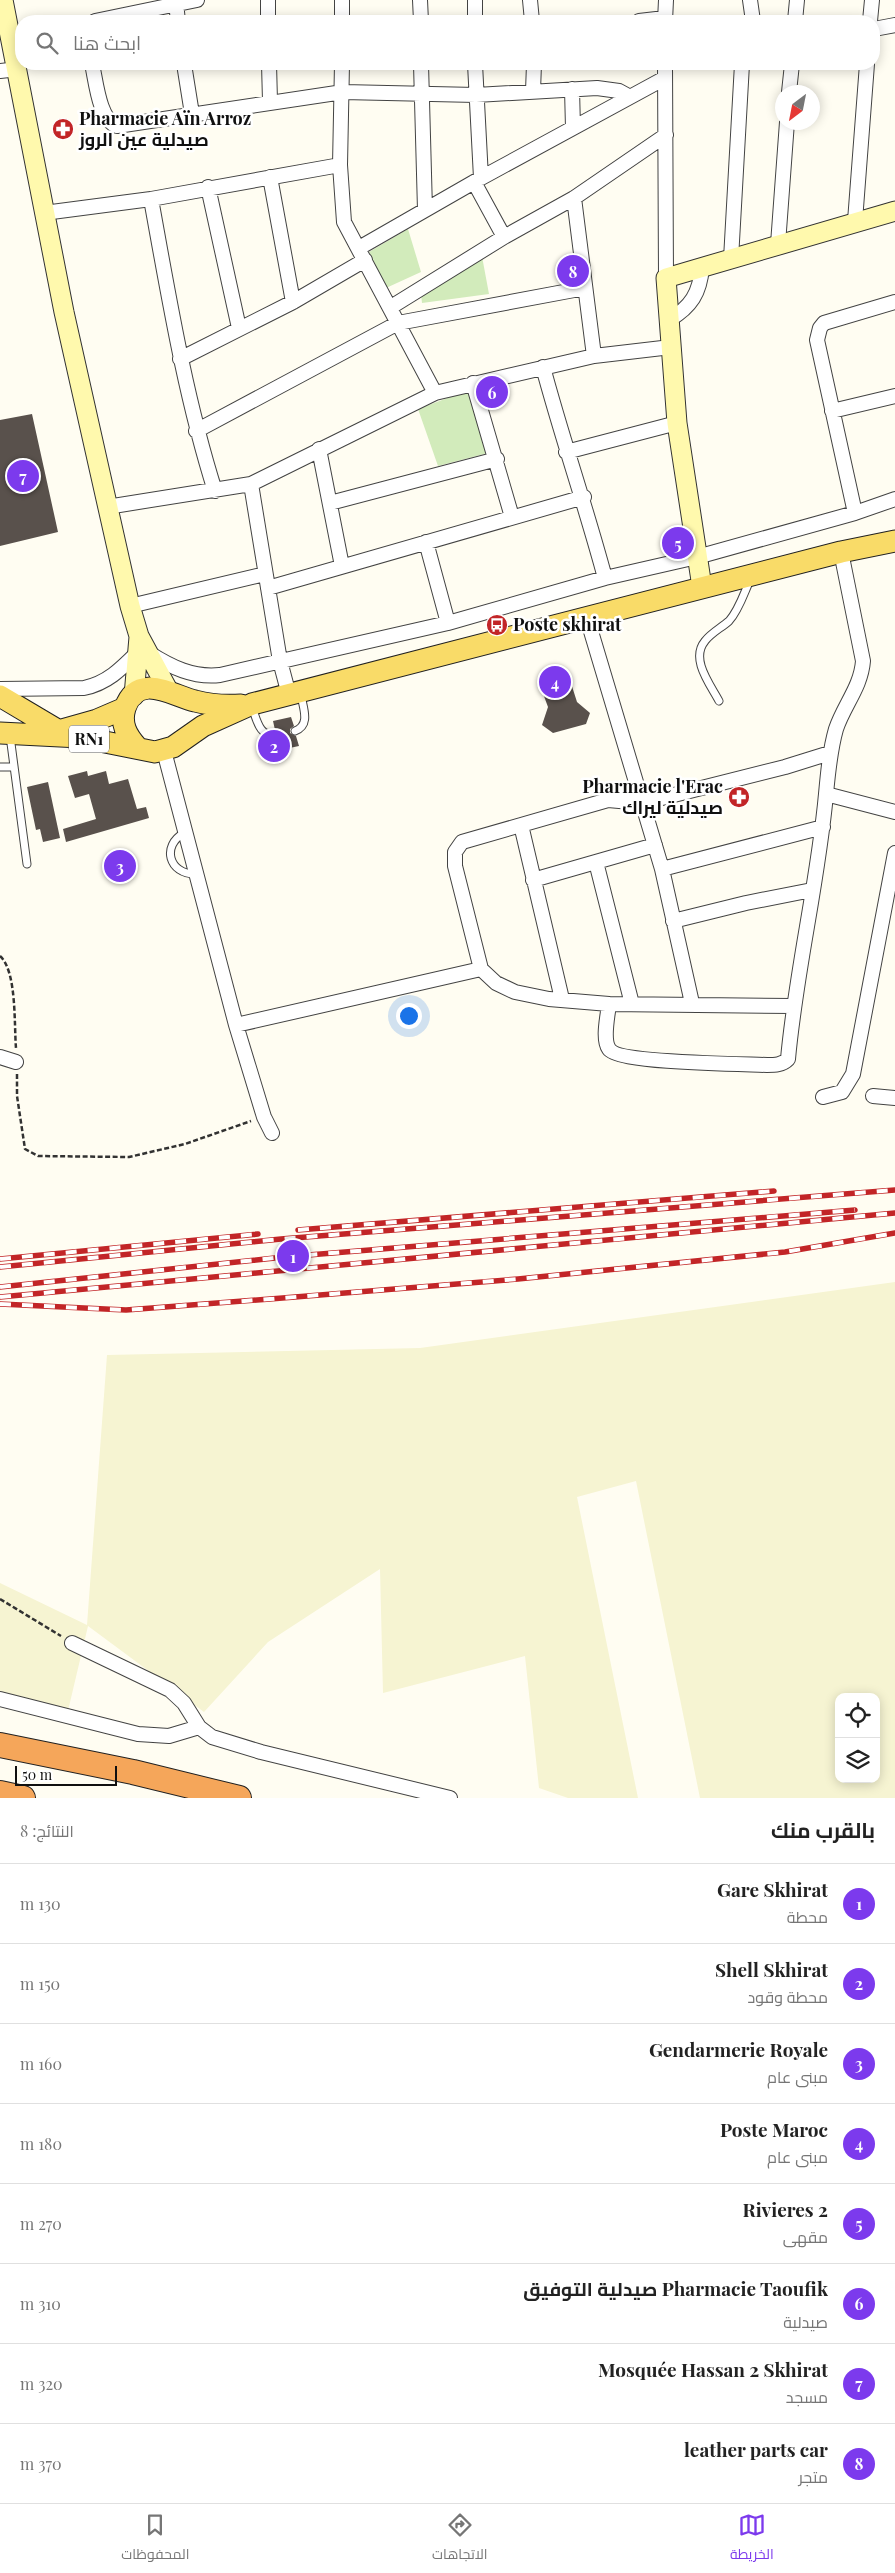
<!DOCTYPE html>
<html lang="ar">
<meta charset="utf-8">
<style>
:root{--surface:#fff;--page:#f2f2f2;--text:#222;--muted:#767676;--line:#e0e0e0;--accent:#7c3aed}
body{margin:0;font-family:"Playfair Display",Cairo,serif;background:var(--page);color:var(--text);direction:rtl}
.controls{position:absolute;right:15px;bottom:15px;display:grid;overflow:hidden;border-radius:10px;box-shadow:0 2px 12px #0003}
.controls button{width:45px;height:45px;display:grid;place-items:center;padding:0;border:0;border-bottom:1px solid var(--line);background:var(--surface);color:var(--text);font:25px sans-serif}
.compass{position:absolute;left:775px;top:85px;width:45px;height:45px;border-radius:50%;background:var(--surface);box-shadow:0 2px 12px #0003;rotate:212deg}
.scale{position:absolute;left:15px;bottom:12px;width:102px;box-sizing:border-box;padding-left:5px;border:2px solid #101010;border-top:0;font-size:14px;line-height:18px;white-space:nowrap;color:#101010;-webkit-text-stroke:4px #fff;paint-order:stroke}
.you{position:absolute;left:408px;top:1015px;width:18px;height:18px;margin:-12px;border:4px solid #fff;border-radius:50%;background:#1a73e8;box-shadow:0 0 0 8px #1a73e833}
.badge{display:grid;place-items:center;width:32px;height:32px;border-radius:50%;background:var(--accent);color:#fff;font-size:16px;font-weight:700}
.pin{position:absolute;translate:-50% -50%;border:2px solid #fff;box-shadow:0 1px 5px #0006}
.list{margin:0;padding:0;list-style:none}
h2{display:flex;justify-content:space-between;align-items:center;height:65px;margin:0;padding:0 20px;font-size:21px}
h2 small{font-size:16px;font-weight:400;color:var(--muted)}
.list li{display:grid;grid-template-columns:32px 1fr auto;gap:15px;align-items:center;box-sizing:border-box;height:80px;padding:0 20px;border-top:1px solid var(--line)}
.list b{display:block;font-size:19px;white-space:nowrap}
.list p{margin:0;font-size:16px;white-space:nowrap;color:var(--muted)}
.list em{font-size:16px;font-style:normal;color:var(--muted)}
.icon{flex:none;width:28px;height:28px;fill:none;stroke:currentColor;stroke-width:2;stroke-linecap:round;stroke-linejoin:round}
.map{position:relative;flex:none;width:895px;height:1798px;overflow:hidden;direction:ltr}
.search{position:absolute;background:var(--surface);box-shadow:0 2px 12px #0003;left:15px;right:15px;top:15px;height:55px;display:flex;align-items:center;gap:12px;box-sizing:border-box;padding:0 18px;border-radius:20px;color:var(--muted);font-size:19px}
.sheet{height:705px;background:var(--surface)}
nav{display:flex;justify-content:space-around;align-items:center;box-sizing:border-box;height:70px;border-top:1px solid var(--line);background:var(--surface);font-size:14px;color:var(--muted)}
nav a{display:grid;justify-items:center;gap:2px}
nav .on{color:var(--accent)}
.map>svg:first-child{display:block}
</style>
<div class="map">
<svg width="895" height="1798" viewBox="0 0 895 1798">
<rect width="100%" height="100%" fill="#fffdf2"/>
<path fill="#f6f4d2" fill-rule="evenodd" d="M895 1282V1798H700L636 1481 577 1497 638 1798H568L539 1788 525 1656 383 1693 380 1569 268 1642 204 1712 88 1626 67 1715 0 1697V1583L87 1625 107 1355 420 1348ZM839 1697H876V1779H839Z"/>
<path fill="#d2ebbb" d="M408 229 421 272 386 288 369 252Z
M481 251 489 294 422 303 421 294Z
M469 390 488 453 438 466 418 409Z"/>
<path fill="#59514c" d="M32 414 58 532 0 546V420Z
M570 680 577 702 590 713 586 724 553 733 542 725 548 707 541 688Z
M291 717 294 726 290 729V733L296 736 299 746 280 750 277 740 281 737V733L275 730 273 721Z
M87 771 88 776 106 771 109 784 128 779 137 809 146 807 149 818 66 842 63 829 96 819 89 794 75 798 68 776Z
M48 782 60 838 43 842 40 829 36 830 27 787Z"/>
<g fill="none" stroke-linecap="round" stroke-linejoin="round">
<g stroke="#434343" stroke-width="9">
<path id="lane" d="M719 701C710 684 690 659 705 641 711 633 721 628 729 621 739 610 744 593 750 580
M252 707C257 720 259 737 276 735
M295 731C311 725 303 708 301 695
M10 736 27 864
M0 767H14
M184 833C161 846 169 874 195 874"/>
</g>
<g stroke="#434343" stroke-width="16">
<path id="street" d="M268 0V21
M342 0V21
M420 0 421 21
M475 0V21
M530 0 532 21
M750 0 753 21
M176 3 178 21
M95 21 197 0
M639 21 665 18
M665 21 666 0
M795 21 797 0
M870 21 872 0
M874 29 895 25
M92 64C96 81 99 120 117 126L343 92 476 95 597 88 619 91 630 97
M184 64 192 114
M269 64 270 101
M342 64 340 165 344 222 435 393
M421 64 425 210
M475 64 481 178
M665 64 666 278
M0 71 18 69
M572 89 573 128
M533 91 534 64
M789 92 792 64
M270 177 293 302
M474 182 504 237
M208 187 239 328
M574 198 594 356
M151 199C169 298 185 396 215 491
M44 213 151 199 340 165
M855 221 867 64
M778 244 787 122
M359 248 481 178 665 78
M731 259 742 64
M391 307 504 237 574 198 666 135
M669 320C691 307 700 293 702 267
M180 359 293 302 365 260
M543 367C562 438 586 507 605 578
M473 383 512 517
M832 411 895 396
M196 431 398 323 585 288
M319 449 342 566
M566 452 677 423
M251 484 280 661 289 695
M330 503 497 459
M107 507 251 484 435 393 594 356 671 347
M855 513 817 340 820 328 824 323 895 302
M426 542 448 623
M841 552 863 661C861 687 844 705 836 729 830 750 828 772 826 794L895 812
M268 588 584 497
M130 606 265 574
M587 618 662 869 692 1003
M149 653C171 667 193 678 220 675L448 623 605 578 697 557 855 513 895 499
M0 689 84 688C108 683 122 668 139 651
M164 751 236 1025 264 1117 272 1133
M521 825 562 999
M596 862 632 1004
M662 869 823 827
M533 880 655 845
M673 921 746 903 812 890
M481 969 455 866V852L462 842 608 800 642 803 785 767 830 753
M609 1004C608 1015 602 1039 609 1049 618 1063 744 1064 767 1065 775 1065 782 1065 788 1059 796 970 818 883 826 794
M236 1025 481 969 496 983 515 992 549 999 609 1004 793 1006
M0 1057 16 1062
M873 1096 895 1098
M823 1097 842 1092 853 1074 895 853
M72 1643 170 1690 184 1703 199 1727 212 1737 261 1752 450 1798
M0 1699 138 1734 169 1736 199 1727"/>
</g>
<g stroke="#323232" stroke-width="21">
<path id="secondary" d="M3 0 64 312 130 606 139 636 168 690
M702 587 677 423 666 278 895 211
M134 696 139 637"/>
</g>
<g stroke="#212121" stroke-width="23">
<path id="primary" d="M0 696 59 731
M58 731 97 720 125 708
M0 733 80 737 155 752 173 747 203 726 252 704 841 552 895 541
M137 747C127 736 120 724 125 708 138 671 173 696 195 701 210 705 226 706 241 705"/>
</g>
<g stroke="#212121" stroke-width="26">
<path id="highway" d="M0 1745 133 1772 239 1798
M0 1793 23 1798"/>
</g>
<path stroke="#323232" stroke-width="2.5" stroke-dasharray="5 2.5" stroke-linecap="butt" d="M0 956C17 971 14 1025 16 1048
M17 1074V1096L25 1149 38 1156 129 1157 185 1144 251 1121
M0 1599 61 1636"/>
<use href="#lane" stroke="#fff" stroke-width="7"/>
<use href="#street" stroke="#fff" stroke-width="14"/>
<use href="#secondary" stroke="#fff9ad" stroke-width="19"/>
<use href="#primary" stroke="#f9db68" stroke-width="21"/>
<use href="#highway" stroke="#f5a65a" stroke-width="24"/>
<g stroke="#c22527" stroke-width="5.5">
<path id="rail" d="M298 1230 774 1191
M0 1259 258 1234
M0 1267 281 1239 895 1190
M0 1287 284 1257 855 1210
M0 1297 895 1213
M0 1304 126 1310 270 1299 518 1279 785 1252 895 1233"/>
</g>
<use href="#rail" stroke="#fff" stroke-width="4" stroke-dasharray="11" stroke-linecap="butt"/>
</g>
<defs>
<g id="pharmacy-disc" transform="scale(1.125)"><circle r="9.5" fill="#c22527" stroke="#fff"/><path d="M-2-6h4v4h4v4h-4v4h-4v-4h-4v-4h4Z" fill="#fff"/></g>
<g id="bus-disc" transform="scale(1.125)"><circle r="9.5" fill="#c22527" stroke="#fff"/><path d="M-5-6H5V4H4V6H2V4H-2V6H-4V4H-5ZM-3.5-4V0h7V-4ZM-3.5 1.2v1.5H-2V1.2ZM2 1.2v1.5H3.5V1.2Z" fill="#fff"/></g>
</defs>
<g fill-rule="evenodd">
<use href="#pharmacy-disc" x="63" y="129"/>
<use href="#bus-disc" x="497" y="625"/>
<use href="#pharmacy-disc" x="739" y="797"/>
</g>
<g text-anchor="middle" stroke-width="5" stroke-linejoin="round" paint-order="stroke">
<rect fill="#fff" stroke="#585858" stroke-width="1" x="69" y="725.5" width="40" height="27" rx="4"/>
<g font-size="16" font-weight="bold" fill="#101010">
<text x="89" y="745">RN1</text>
</g>
<g font-size="18" font-weight="bold" fill="#101010" stroke="#fff" text-anchor="start">
<text x="79" y="125">Pharmacie Aïn Arroz<tspan x="79" dy="21">صيدلية عين الروز</tspan></text>
<text x="513" y="631">Poste skhirat</text>
<text x="723" y="793" text-anchor="end">Pharmacie l'Erac<tspan x="723" dy="21">صيدلية ليراك</tspan></text>
</g>
</g>
</svg>
<div class="controls">
<button><svg class="icon" aria-label="locate" viewBox="0 0 24 24"><circle cx="12" cy="12" r="6"/><path d="M12 2v4M12 18v4M2 12h4M18 12h4"/></svg></button>
<button><svg class="icon" aria-label="layers" viewBox="0 0 24 24"><path d="M12 4l9 5-9 5-9-5zM3 14l9 5 9-5"/></svg></button>
</div>
<svg class="compass" viewBox="-18 -18 36 36"><path d="M0-13l5 13h-10z" fill="#e53935"/><path d="M0 13l5-13h-10z" fill="#767676"/></svg>
<div class="scale">50 m</div>
<div class="you"></div>
<div class="pin badge" style="left:293px;top:1256px">1</div>
<div class="pin badge" style="left:274px;top:746px">2</div>
<div class="pin badge" style="left:120px;top:866px">3</div>
<div class="pin badge" style="left:555px;top:682px">4</div>
<div class="pin badge" style="left:678px;top:543px">5</div>
<div class="pin badge" style="left:492px;top:392px">6</div>
<div class="pin badge" style="left:23px;top:476px">7</div>
<div class="pin badge" style="left:573px;top:271px">8</div>
<div class="search"><svg class="icon" aria-label="search" viewBox="0 0 24 24"><circle cx="10" cy="10" r="6"/><path d="M15 15l6 6"/></svg>ابحث هنا</div>
</div>
<section class="sheet">
<h2>بالقرب منك<small>النتائج: 8</small></h2>
<ul class="list">
<li><span class="badge">1</span><div><b>Gare Skhirat</b><p>محطة</p></div><em>130 m</em></li>
<li><span class="badge">2</span><div><b>Shell Skhirat</b><p>محطة وقود</p></div><em>150 m</em></li>
<li><span class="badge">3</span><div><b>Gendarmerie Royale</b><p>مبنى عام</p></div><em>160 m</em></li>
<li><span class="badge">4</span><div><b>Poste Maroc</b><p>مبنى عام</p></div><em>180 m</em></li>
<li><span class="badge">5</span><div><b>2 Rivieres</b><p>مقهى</p></div><em>270 m</em></li>
<li><span class="badge">6</span><div><b>Pharmacie Taoufik صيدلية التوفيق</b><p>صيدلية</p></div><em>310 m</em></li>
<li><span class="badge">7</span><div><b>Mosquée Hassan 2 Skhirat</b><p>مسجد</p></div><em>320 m</em></li>
<li><span class="badge">8</span><div><b>leather parts car</b><p>متجر</p></div><em>370 m</em></li>
</ul>
</section>
<nav>
<a class="on"><svg class="icon" aria-label="map" viewBox="0 0 24 24"><path d="M3 6l6-2 6 2 6-2v14l-6 2-6-2-6 2zM9 4v14M15 6v14"/></svg>الخريطة</a>
<a><svg class="icon" aria-label="directions" viewBox="0 0 24 24"><path d="M12 3l9 9-9 9-9-9zM9 14v-3h6M13 9l2 2-2 2"/></svg>الاتجاهات</a>
<a><svg class="icon" aria-label="saved" viewBox="0 0 24 24"><path d="M7 4h10v16l-5-4-5 4z"/></svg>المحفوظات</a>
</nav>
